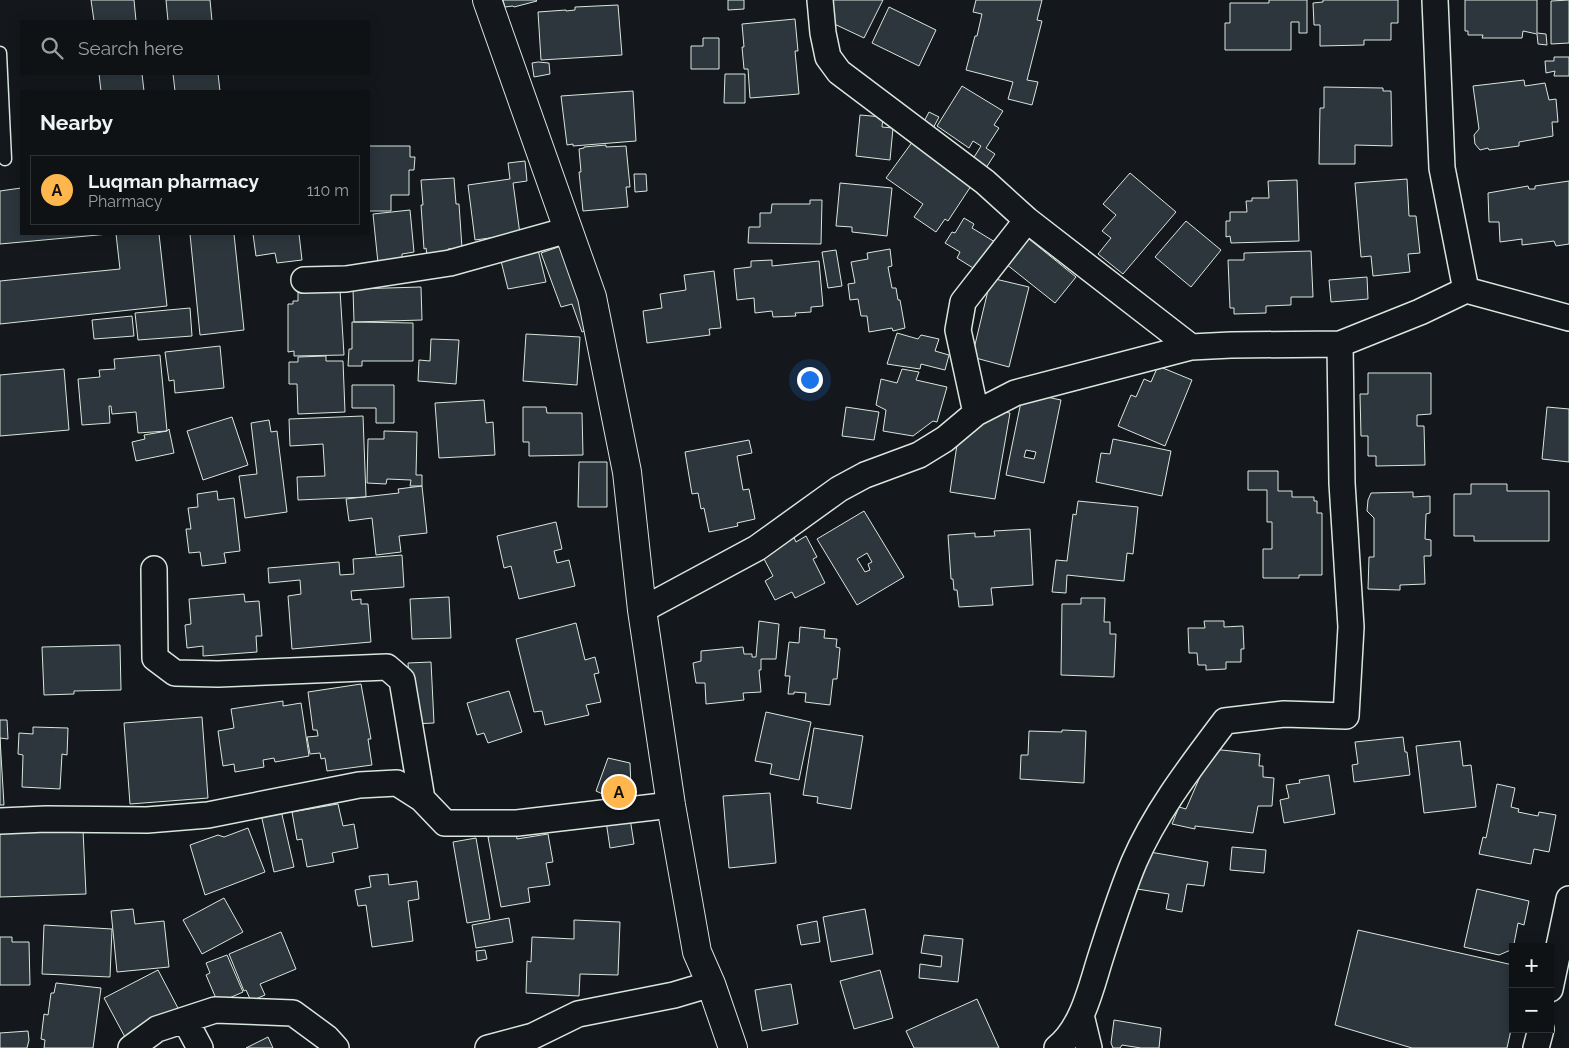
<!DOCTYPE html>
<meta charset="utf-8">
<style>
:root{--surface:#0f1215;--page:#1d2022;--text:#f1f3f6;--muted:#9b9ea0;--line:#2f3234;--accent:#ffb74d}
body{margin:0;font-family:Raleway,sans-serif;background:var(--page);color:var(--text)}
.controls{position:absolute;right:15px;bottom:15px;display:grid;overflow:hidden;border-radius:0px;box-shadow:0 2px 12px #0003}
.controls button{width:45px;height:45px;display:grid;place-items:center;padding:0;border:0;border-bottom:1px solid var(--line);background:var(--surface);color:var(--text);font:25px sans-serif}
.you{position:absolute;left:809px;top:379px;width:18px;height:18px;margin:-12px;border:4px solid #fff;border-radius:50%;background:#1a73e8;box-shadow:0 0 0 8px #1a73e833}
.badge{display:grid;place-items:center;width:32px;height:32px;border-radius:50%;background:var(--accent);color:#111;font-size:16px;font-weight:700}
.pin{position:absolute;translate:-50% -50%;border:2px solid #fff;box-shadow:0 1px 5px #0006}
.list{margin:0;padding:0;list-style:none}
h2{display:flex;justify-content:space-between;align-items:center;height:65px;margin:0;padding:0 20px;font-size:21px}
h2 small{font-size:16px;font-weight:400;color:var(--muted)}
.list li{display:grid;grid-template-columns:32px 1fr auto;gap:15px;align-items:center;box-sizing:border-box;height:70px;margin:0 10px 10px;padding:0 10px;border:1px solid var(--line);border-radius:0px}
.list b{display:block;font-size:19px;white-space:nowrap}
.list p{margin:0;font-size:16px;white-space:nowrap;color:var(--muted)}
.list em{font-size:16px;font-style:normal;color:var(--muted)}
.icon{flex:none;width:28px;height:28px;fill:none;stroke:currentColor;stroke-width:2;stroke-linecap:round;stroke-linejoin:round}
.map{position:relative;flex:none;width:1569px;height:1048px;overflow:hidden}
.search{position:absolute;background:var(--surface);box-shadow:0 2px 12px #0003;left:20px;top:20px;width:350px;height:55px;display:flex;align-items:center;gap:12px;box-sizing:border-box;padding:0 18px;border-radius:0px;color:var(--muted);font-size:19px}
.panel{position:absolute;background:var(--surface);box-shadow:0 2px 12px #0003;left:20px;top:90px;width:350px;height:145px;border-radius:0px}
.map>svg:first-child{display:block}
</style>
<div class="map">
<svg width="1569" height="1048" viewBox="0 0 1569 1048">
<rect width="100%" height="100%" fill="#14181c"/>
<path fill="#2c363c" stroke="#d8e6dc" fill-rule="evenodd" d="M91 0H134L136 21H94Z
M166 0H210L212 21H168Z
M503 0H536L537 1 514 7 513 6 505 7Z
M728 0H744V9L728 10Z
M833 0H883L864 38 828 21 825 16Z
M976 0H1042L1037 20 1042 21 1027 80 1038 82 1032 105 1008 99 1013 82 966 70 975 36H977L982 14 973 12Z
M1269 0H1307V33H1299V22H1291V50H1225V23H1230V3H1269Z
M1323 0H1398V23H1391V40H1364V45L1320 46V25H1314L1313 3 1323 2Z
M1465 0H1537V33L1546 34 1547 45 1538 44 1537 34 1523 31 1522 38H1482L1483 35H1468V31H1465Z
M1569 0V43L1551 44V1Z
M618 5 622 55 541 60 538 12 566 10V11L575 10V7Z
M889 7 936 30 919 66 872 43Z
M795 19 798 51H795L799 94 750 98 748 69H744L742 47H744L742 24Z
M703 38H719V69H691V46H703Z
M1554 57H1569V76H1554L1555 71 1546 73 1545 61H1554Z
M538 62 549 63 550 74 534 77 532 63Z
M99 74H142L144 91H101Z
M173 74H218L220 91H175Z
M725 74H745V103H724Z
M1524 80 1525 86 1545 83 1549 100 1556 99 1558 122H1552L1553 136 1519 142V146L1489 150 1488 148 1480 150 1475 144 1474 135 1479 129 1473 86Z
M962 86 1003 111 994 125 999 128 986 148 995 154 984 171 971 162 981 146 973 141 969 148 937 126Z
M1324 87 1383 88V91H1391L1392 146 1355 145V164H1319L1320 108H1324Z
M633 91 636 141 573 146V144L567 145 561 96Z
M929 112 939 117 929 136 919 131Z
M860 115 883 117 882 127 893 128 890 160 856 156Z
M913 141 973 183 948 221 945 219 936 232 914 217 923 204 886 178Z
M606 145V147L626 146 630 187H626L628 207 583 211 579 172H581L579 149 584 148V147Z
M369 146H410V157H415L414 170H409V195H391V211H369Z
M525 161 527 181 513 183 520 234 475 240 468 185 510 179 508 163Z
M1130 173 1176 212 1123 274 1098 254 1111 238 1102 231 1116 215 1103 204Z
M634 174H646L647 191 635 192Z
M454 178 456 204H459L462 248 448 249V254L427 255 426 248 424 249 421 205H423L421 180Z
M1407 179 1409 216H1416L1420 253 1408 254 1410 272 1373 276 1371 256 1361 257 1355 183Z
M1297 180 1299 241 1231 243 1230 236 1226 237V221H1230V212H1247L1246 201H1252V198H1269L1268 181Z
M1569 181V244L1556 246 1554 241 1522 245V239L1500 242 1499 222H1489L1488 193 1528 186 1529 189H1535V186Z
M840 183 892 188 887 236 852 232V227L836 226Z
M21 188V234H109L0 244V191Z
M810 200H822L821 244 748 243 749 227H760V213H771L772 204H810Z
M410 210 414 252 402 254V260L378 263 373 214Z
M964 218 974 224 972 228 995 242 978 271 957 258 960 252 945 243 952 232 955 233Z
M1186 221 1221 250 1191 287 1155 257Z
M116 234H159L167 306 0 324V281L120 269Z
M190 234H234L244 330 200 335Z
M253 234H299L302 260 277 263 275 253 256 256Z
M1024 235 1076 277 1055 303 1006 264Z
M567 244 596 326 582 332 572 304 561 307 541 253Z
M890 249 892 266 888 267 892 288H896L898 300H900L905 328 893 331 892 328 869 332 867 316H861L858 299 850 300 848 284 855 283 851 262 868 259 867 253Z
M538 250 546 282 508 289 499 253Z
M836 250 842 286 828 288 822 252Z
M1311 251 1313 297H1291V305L1266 306V313L1234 314V308H1230L1228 260H1244V253Z
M772 260V266L819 261 823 306 811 307V312L795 313 796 316 773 317 772 311 755 313 754 298 737 300 734 269 751 267V261Z
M714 271 721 328 709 329 710 335 647 343 643 311 662 308 660 294 686 290 684 275Z
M1367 277 1368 299 1331 302 1329 280Z
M991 278 1029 287 1009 367 972 357Z
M421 287 422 320 354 322 353 289Z
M298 289 340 290 344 355 294 356V351L288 352V304H293V301H298Z
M190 308 192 336 138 340 135 313Z
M132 316 134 336 94 339 92 320Z
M352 322 413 323V361H362V366H348L349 349H352Z
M897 333 918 339 921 335 939 339 935 351 949 355 945 370 921 364 920 369 887 364Z
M526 334 580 337 577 385 523 381Z
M431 339 459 340 456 384 418 381 419 360 430 361Z
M220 346 224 388 175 393 174 380 169 381 165 352Z
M160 355 167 431 138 433 136 412 112 414 111 406H109L110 423 82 425 78 379 100 377 99 370 115 369 114 359Z
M326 356V361H343L345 412 298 414 297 384H289V362H298V357Z
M1158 366 1192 380 1165 446 1118 426 1131 395 1136 397 1144 379 1151 382Z
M64 369 69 430 0 436V375Z
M902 369 919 372 916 380 947 387 937 422 933 421 913 436 883 431 886 410 876 405 881 379 897 383Z
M1368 373H1431V414L1417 415V426H1424L1425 465 1376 466V456H1368V436H1361L1360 394H1368Z
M352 385H394V423H376V408H352Z
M1023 392 1061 400 1044 483 1006 475ZM1026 450 1036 452 1034 459 1024 457Z
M484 400 486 423 493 422 495 455 439 458 435 403Z
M523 407H546L547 413H582L583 455 529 456V442H523Z
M846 407 879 412 874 440 842 436Z
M1547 407 1569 409V462L1542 459Z
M993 410 1010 413 995 499 950 492 959 431Z
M363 416 366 497 298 500 297 477 325 476 323 444 290 446 289 419Z
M232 417 248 465 203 480 187 431Z
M269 420 271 432 277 431 287 512 245 518 239 476 257 474 251 423Z
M169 429 174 453 136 461 132 442 145 439 144 435 167 431Z
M384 431 417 432 416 475H422V486H410L411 480 387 479 386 484 367 483 368 439H384Z
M1113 439 1171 451 1162 496 1096 482 1101 453 1110 454Z
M749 440 752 453 737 456 743 490 749 489 755 519 737 523 738 526 709 532 704 508 701 509 698 493 692 494 685 452Z
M579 462H607V507H578Z
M1248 471H1278V491H1292V497H1314V501H1317V513H1322V575H1299V578H1263V549H1272V522H1267V490H1248Z
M1471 484H1507V491H1549V541H1474V536H1454V494H1471Z
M422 486 427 533 399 536 401 552 376 555 372 518 349 521 346 499 399 493 398 489Z
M217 491 218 500 234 498 240 551 224 553 226 563 202 566 200 552 189 553 186 529H191L188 508 198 507 197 494Z
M1413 492V497L1430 496V513L1426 514 1425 539 1431 540V556H1424L1425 584 1400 585V590L1368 589 1369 557H1374V518L1367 511 1368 500 1371 493Z
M1078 501 1138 507 1133 554 1127 553 1124 581 1067 575 1066 593 1052 592 1056 560 1067 561 1073 514 1076 515Z
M864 511 904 577 857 605 817 539ZM867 553 872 562 868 564 870 570 865 572 857 559Z
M556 522 562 549 554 551 557 563 569 560 575 586 519 599 511 566 504 568 497 536Z
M1030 529 1033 585 991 588 993 605 959 607 957 590H954L953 579H951L948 535 975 533V537L995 536 994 531Z
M792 533 796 542 806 536 817 557 813 559 825 583 795 598 792 592 775 600 765 581 773 576 763 557 777 550 773 542Z
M402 555 404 587 351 591 352 600 361 599V604H368L371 642 292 649 288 596 301 594 300 580 269 583 268 568 339 562 340 575 354 574 353 559Z
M244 594 245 602 259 601 262 636H256L257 652 203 656V646L187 648 185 625 191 624 189 599Z
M449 597 451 638 412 639 410 599Z
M1081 598H1105L1104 622H1110V634H1116L1114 677 1061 675 1062 604H1081Z
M759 621 779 624 776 659H761V670H759L761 692 743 693 744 700 706 704 705 683H696L693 663 701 661V651L743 647 744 654H752V657H756Z
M1204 621H1224V627L1243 626 1244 649H1241V662H1226V669L1206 670V665H1198L1197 653H1189L1188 628H1205Z
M576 623 585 660 595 657 599 673 594 674 601 702 586 705 589 715 545 725 542 711 534 712 516 639Z
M800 627 825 630 824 638 837 639 836 647 840 648 837 679H833L830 705 805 702 806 693 794 692V694H788L790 676H785L789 642 799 643Z
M120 645 121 690 74 691V694L44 695 42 647Z
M431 662 434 723 412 724 408 663Z
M361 684 371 739H368L372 765 327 771 325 758 321 759 320 753 310 754 307 737 318 736 317 730H313L308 692Z
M509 691 522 732 488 743 484 733 477 735 467 703Z
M283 701V706L301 703 309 756 275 762 274 758 263 760 264 767 235 772 234 764 223 766 218 731 234 728 231 709Z
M766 712 811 722 799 780 770 774 772 764 755 761Z
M202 717 208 798 130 804 124 723Z
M0 720H7L8 739 0 738 4 805H0Z
M33 727 68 728 67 755 62 754 60 789 22 787 23 755 18 754 19 733 33 734Z
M814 728 863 736 851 809 817 803 818 797 803 795Z
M1062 730 1086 731 1084 783 1020 779 1021 755H1028L1029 731 1062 732Z
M1403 737 1405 752H1407L1410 775 1354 782 1352 765 1358 764 1355 742Z
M1460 741 1463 766 1471 765 1476 807 1424 813 1416 746Z
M1212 749 1260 754 1259 766H1263V777L1274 778 1272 806H1258L1253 833 1195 826V829L1172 824 1179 807 1186 809Z
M608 758 630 763 631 787 618 801 596 791Z
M1329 775 1335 814 1284 823 1280 800 1289 798 1286 785 1300 783 1299 780Z
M1497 784 1515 788 1511 807 1519 809 1518 812 1538 816 1539 812 1556 815 1549 852 1534 849 1531 864 1479 854 1483 837 1486 838Z
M770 793 776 863 729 868 723 796Z
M338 804 343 826 354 824 358 848 332 853 334 862 307 867 302 839 297 840 292 812Z
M280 806 294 867 274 872 260 810Z
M630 818 634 844 610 848 606 821Z
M248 828 265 872 205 895 190 845 218 835 224 837Z
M83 830 86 894 0 897V833Z
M516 832 517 839 548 834 553 862 546 863 550 885 528 888 530 902 501 907 488 837Z
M476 838 490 919 467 923 453 842Z
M1232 847 1266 850 1264 873 1230 870Z
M1144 851 1208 862 1204 886 1187 884 1182 912 1166 909 1169 894 1137 889Z
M388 874 389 885 417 881 419 899 408 901 413 941 372 947 366 905 358 906 355 890 371 887 369 876Z
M1477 889 1529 901 1524 925 1518 923 1513 949 1499 955 1464 947Z
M224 898 243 932 202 954 183 920Z
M133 909 135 924 164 921 169 967 117 972 111 911Z
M865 909 873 954 831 962 823 917Z
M509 918 513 942 476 948 472 925Z
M574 920 620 922 618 975 580 974 579 996 526 993 527 961 531 962 532 937 574 939Z
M817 921 820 942 801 945 797 925Z
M44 925 112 929 110 977 42 974Z
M1358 930 1513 965V1021L1507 1048H1412L1335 1025Z
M281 932 296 969 260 984 265 995 251 1001 246 990 244 991 229 954Z
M924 935 963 939 958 982 919 978 920 964 941 967 942 956 921 953Z
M0 937H12V942H29L30 985H0Z
M485 950 487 959 477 961 476 951Z
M227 955 243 992 218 1003 206 975 210 973 206 963Z
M158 970 179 1010 126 1039 104 998Z
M880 970 893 1018 854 1029 840 981Z
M56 983 101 988 93 1048H44L45 1040 41 1039 44 1014 48 1015 51 993H54Z
M791 984 798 1024 762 1031 755 990Z
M977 999 999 1048H914L906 1031Z
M1114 1020 1161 1028 1159 1048H1141L1122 1045 1120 1048H1113L1111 1043Z
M28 1031 29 1040 27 1048H0V1033Z
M268 1037 273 1048H246Z"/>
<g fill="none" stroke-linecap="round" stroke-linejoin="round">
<g stroke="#d8e6dc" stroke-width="15">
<path id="lane" d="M0 53 5 159"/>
</g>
<g stroke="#d8e6dc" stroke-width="28">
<path id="street" d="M820 0 823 33 828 57 839 72 985 182 1027 220 1191 347
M1435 0 1442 168 1466 290
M304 280 346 279 450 263 568 230
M976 413 958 330 963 302 1027 220
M154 569 155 658 175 673 218 674 387 667 402 680 422 799
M642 610 757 548 839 489 865 475 919 455 945 439 976 413 1015 393 1191 347 1231 345 1340 344 1420 312 1466 290 1569 318
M0 821 46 819 147 820 208 815 359 785 397 783 422 799 445 823H517L671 805
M1550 989 1569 899
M1081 1015 1089 1048
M185 1020 200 1048
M131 1048 157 1029 215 1010 293 1013 327 1038 336 1048
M488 1048 533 1036 578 1014 674 995 711 984
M1057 1048C1083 1027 1091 987 1101 956 1111 925 1121 893 1134 862 1156 811 1192 765 1225 721L1284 714 1346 716 1351 627 1342 483 1340 344
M1536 1048 1541 1029"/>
</g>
<g stroke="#d8e6dc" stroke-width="30">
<path id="secondary" d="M487 0 592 297 627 472 642 610 671 805 697 952 711 984 733 1048"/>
</g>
<use href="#lane" stroke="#14181c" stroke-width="12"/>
<use href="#street" stroke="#14181c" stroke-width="25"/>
<use href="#secondary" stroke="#14181c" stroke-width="28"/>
</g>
</svg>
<div class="controls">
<button>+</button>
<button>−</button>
</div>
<div class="you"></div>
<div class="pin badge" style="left:619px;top:792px">A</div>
<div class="search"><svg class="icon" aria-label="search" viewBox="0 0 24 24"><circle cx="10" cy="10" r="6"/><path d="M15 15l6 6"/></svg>Search here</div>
<section class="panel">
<h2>Nearby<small></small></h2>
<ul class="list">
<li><span class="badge">A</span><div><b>Luqman pharmacy</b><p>Pharmacy</p></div><em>110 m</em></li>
</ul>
</section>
</div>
